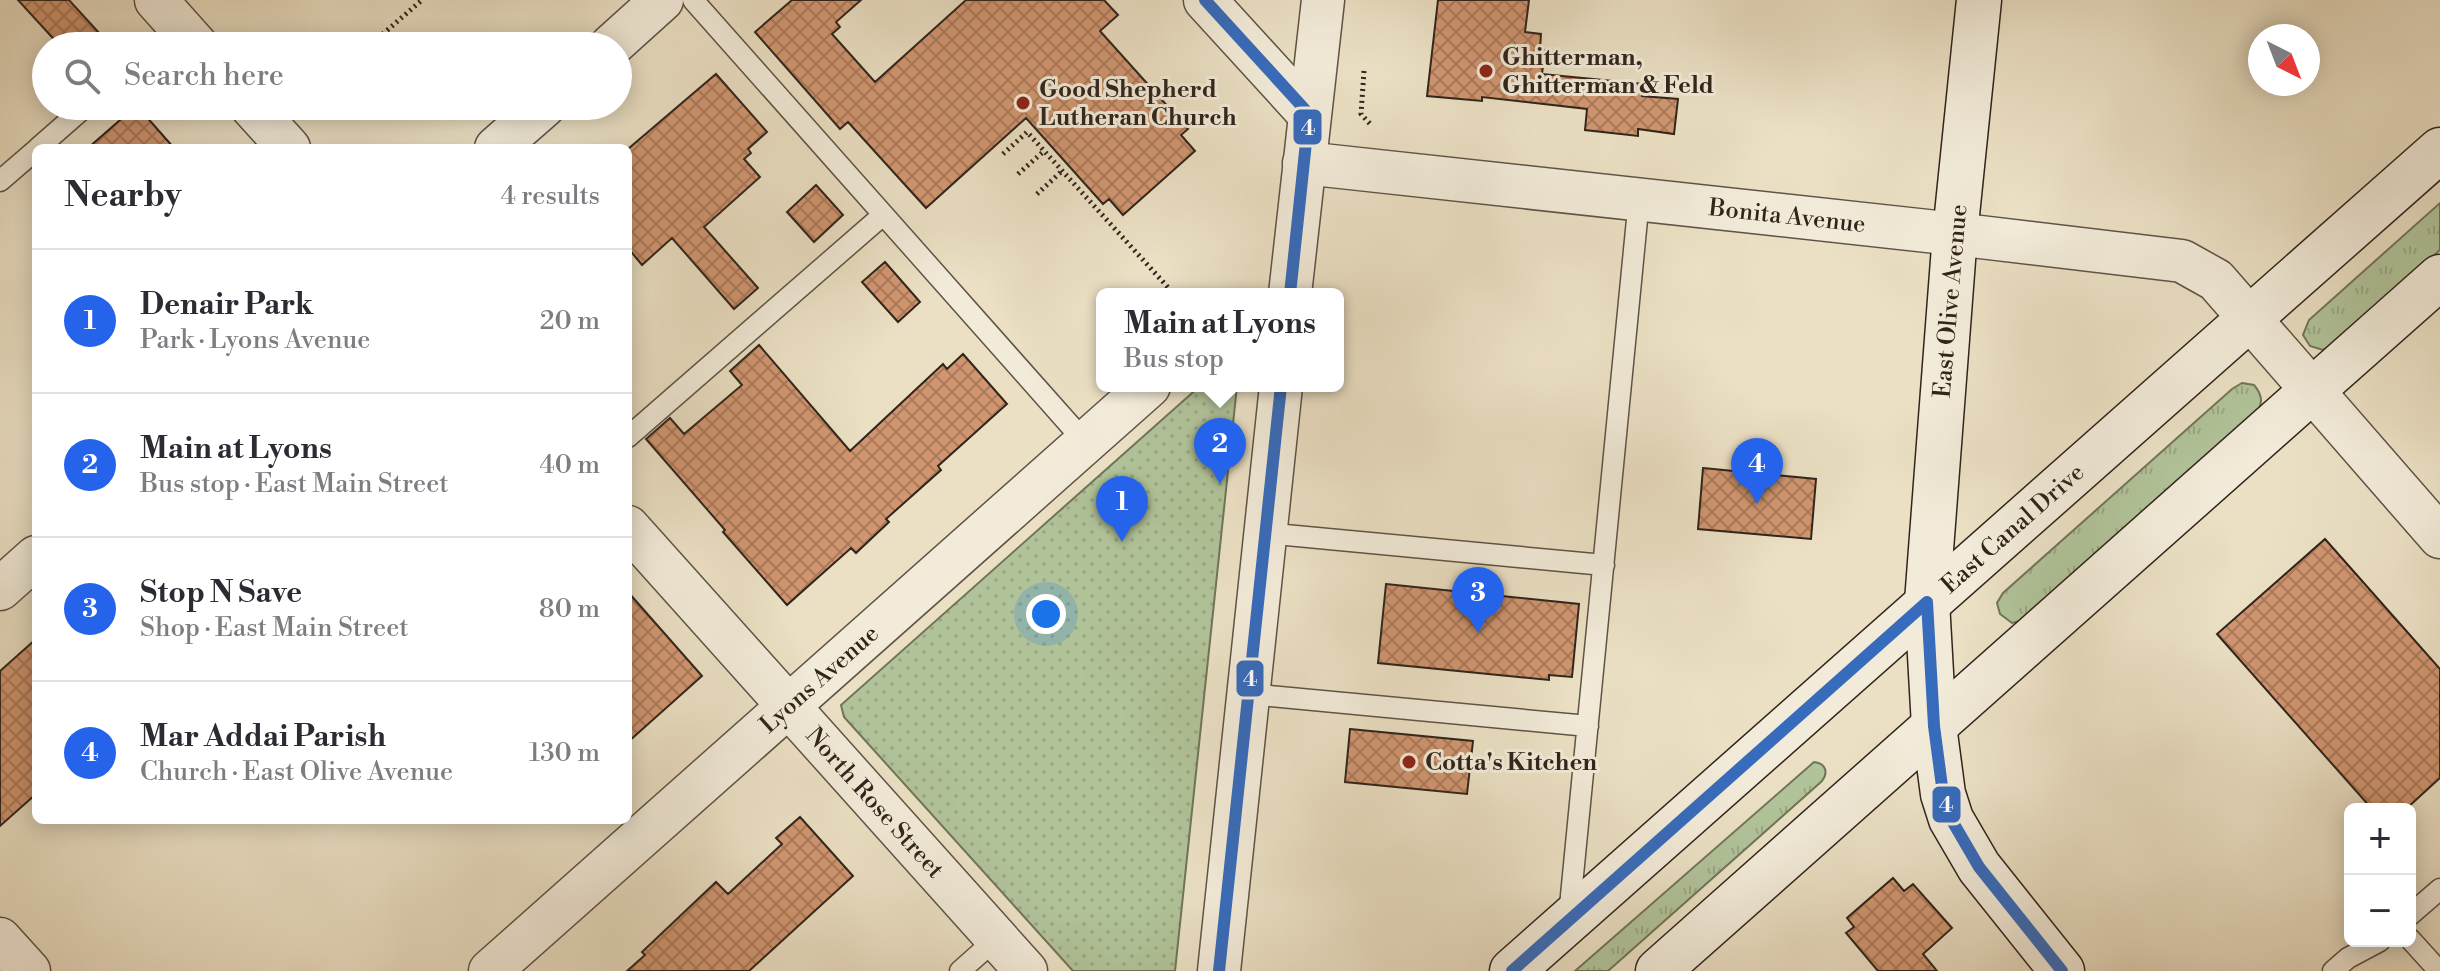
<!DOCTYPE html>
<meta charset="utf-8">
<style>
:root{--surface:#fff;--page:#f2f2f3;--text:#2b2b33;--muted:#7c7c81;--line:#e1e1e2;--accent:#2563eb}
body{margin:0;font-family:"Libre Bodoni",serif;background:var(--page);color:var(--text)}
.controls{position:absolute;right:24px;bottom:24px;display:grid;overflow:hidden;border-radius:12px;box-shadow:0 4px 20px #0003}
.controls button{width:72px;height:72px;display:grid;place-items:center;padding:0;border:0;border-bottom:2px solid var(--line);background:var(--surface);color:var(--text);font:40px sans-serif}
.compass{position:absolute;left:2248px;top:24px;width:72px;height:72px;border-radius:50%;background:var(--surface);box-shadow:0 4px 20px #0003;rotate:138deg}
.you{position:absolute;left:1046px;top:614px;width:28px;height:28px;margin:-20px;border:6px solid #fff;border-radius:50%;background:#1a73e8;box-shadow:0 0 0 12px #1a73e833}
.badge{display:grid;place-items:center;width:52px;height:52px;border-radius:50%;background:var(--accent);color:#fff;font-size:26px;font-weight:700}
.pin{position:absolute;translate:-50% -66px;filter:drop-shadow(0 2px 4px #0008)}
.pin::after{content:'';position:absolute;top:42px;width:28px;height:24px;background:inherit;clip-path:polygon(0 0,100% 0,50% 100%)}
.popup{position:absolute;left:1096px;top:288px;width:248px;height:104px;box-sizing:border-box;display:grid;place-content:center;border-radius:12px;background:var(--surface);filter:drop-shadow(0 2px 6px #0005);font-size:26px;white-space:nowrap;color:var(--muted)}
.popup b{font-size:30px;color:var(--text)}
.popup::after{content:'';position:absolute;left:50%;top:100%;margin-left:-16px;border:16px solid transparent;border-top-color:var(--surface)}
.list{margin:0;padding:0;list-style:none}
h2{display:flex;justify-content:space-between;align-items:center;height:104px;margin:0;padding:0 32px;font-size:34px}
h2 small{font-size:26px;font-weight:400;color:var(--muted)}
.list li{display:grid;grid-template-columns:52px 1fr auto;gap:24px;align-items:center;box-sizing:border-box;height:144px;padding:0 32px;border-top:2px solid var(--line)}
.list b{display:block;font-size:30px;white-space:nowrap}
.list p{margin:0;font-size:26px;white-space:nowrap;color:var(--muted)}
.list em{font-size:26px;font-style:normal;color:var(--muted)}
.icon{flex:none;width:44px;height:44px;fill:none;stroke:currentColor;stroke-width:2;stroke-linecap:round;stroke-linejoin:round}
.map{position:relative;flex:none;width:2440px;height:971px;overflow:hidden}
.search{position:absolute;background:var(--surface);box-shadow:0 4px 20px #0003;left:32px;top:32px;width:600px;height:88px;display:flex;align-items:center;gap:20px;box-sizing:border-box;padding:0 28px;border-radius:44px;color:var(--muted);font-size:30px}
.panel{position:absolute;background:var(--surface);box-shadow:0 4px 20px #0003;left:32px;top:144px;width:600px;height:680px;border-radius:12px}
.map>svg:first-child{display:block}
</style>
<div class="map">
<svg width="2440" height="971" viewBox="0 0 2440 971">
<defs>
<pattern id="grass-tufts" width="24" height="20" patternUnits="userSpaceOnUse" patternTransform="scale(2)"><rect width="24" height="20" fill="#b1c399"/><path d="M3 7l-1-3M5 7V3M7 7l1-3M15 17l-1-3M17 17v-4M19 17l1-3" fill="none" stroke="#99a783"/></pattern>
<pattern id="park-dots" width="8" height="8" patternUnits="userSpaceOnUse" patternTransform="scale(2)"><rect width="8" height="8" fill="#b1c399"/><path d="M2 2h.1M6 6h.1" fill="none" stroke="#99a783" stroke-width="1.8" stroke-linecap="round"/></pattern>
<pattern id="building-cross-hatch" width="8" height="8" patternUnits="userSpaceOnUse" patternTransform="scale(2)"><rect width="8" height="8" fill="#d19670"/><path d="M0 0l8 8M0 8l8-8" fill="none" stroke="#aa7a5b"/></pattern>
</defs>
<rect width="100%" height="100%" fill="#ebe0c4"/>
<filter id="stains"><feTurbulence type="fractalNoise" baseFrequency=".0025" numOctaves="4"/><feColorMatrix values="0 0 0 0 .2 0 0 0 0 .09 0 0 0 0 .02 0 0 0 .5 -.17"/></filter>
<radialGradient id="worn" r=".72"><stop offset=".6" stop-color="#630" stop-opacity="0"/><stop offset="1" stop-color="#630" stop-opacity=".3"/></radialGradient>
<path fill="url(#grass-tufts)" stroke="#70745a" stroke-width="2" d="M2440 203V250L2333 345 2323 350 2310 346 2303 335 2309 320Z
M2242 383 2254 385C2261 393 2264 401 2258 410L2020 621 2012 623 2000 614 1997 603 2003 593 2232 389Z
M1814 762C1825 763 1829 772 1822 781L1608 971H1575Z"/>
<path fill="url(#park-dots)" stroke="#70745a" stroke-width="2" d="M1200 386H1237L1175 971H1073L844 717 841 705Z"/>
<path fill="url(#building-cross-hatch)" stroke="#30241c" stroke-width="2" d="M18 0H69L111 46H60Z
M792 0H861L836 22 840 27 832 34 875 82 966 0H1104L1118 15 1100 31 1188 129 1181 135 1195 151 1123 215 1109 199 1103 204 1026 118 926 208 848 122 840 129 755 32Z
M1438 0H1529L1525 32 1541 34 1540 49 1545 50 1542 74 1643 84 1642 96 1678 99 1674 134 1638 129V136L1585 130 1587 109 1482 97V101L1427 96Z
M716 74 767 132 748 149 751 153 744 159 760 177 704 227 758 288 734 309 672 238 642 265 628 248V149Z
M137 106 174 148H88L136 106Z
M816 185 843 215 814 242 787 212Z
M885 262 920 302 898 322 862 282Z
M759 345 850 451 943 364 947 369 963 354 1007 404 938 466 941 470 886 519 889 522 856 553 851 548 787 605 723 532 725 530 646 439 670 418 684 434 742 385 730 371Z
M1703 468 1816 479 1811 539 1698 529Z
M2325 539 2440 669V778L2406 809H2372L2217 634Z
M1386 584 1579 604 1572 677 1549 675V680L1378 663Z
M628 592 702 676 628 742Z
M36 639V794L0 826V671Z
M1350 729 1473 741 1467 794 1345 782Z
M800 817 853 876 749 971H627L645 955 642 952 716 882 728 894 782 844 776 838Z
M1893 878 1904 891 1913 884 1952 928 1923 954 1937 971H1878L1846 933 1854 927 1847 918Z"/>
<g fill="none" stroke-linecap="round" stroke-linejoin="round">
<g stroke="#5f5346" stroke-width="23">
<path id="lane" d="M693 0 1085 442
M155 46 179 25
M38 148 86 106
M0 181 36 150
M628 437 883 215
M1265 533 1604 565
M1248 694 1588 726
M2410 915 2440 889
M1569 916 1639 199
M2410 939 2439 971
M960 971 996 939
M2333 971 2348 958 2380 941"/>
</g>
<g stroke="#5f5346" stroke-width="45">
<g id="street">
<path d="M156 0 197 46"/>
<path d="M1205 0 1309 114"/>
<path d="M611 46 662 0"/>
<path d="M251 106 289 148"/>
<path d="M496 148 544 106"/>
<path id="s1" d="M1304 163 1955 234 2182 261 2216 280 2440 537"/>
<path d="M1290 294 1323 0"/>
<path id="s2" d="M628 527 1026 971"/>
<path d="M0 589 36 557"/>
<path d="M0 939 29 971"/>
<path id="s3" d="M490 971 1149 386"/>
<path d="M1219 971 1281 386"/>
</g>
</g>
<g stroke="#30241c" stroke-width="47">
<g id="secondary">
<path d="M1979 0 1955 234 1927 602 1934 726 1943 794 1951 819 1979 867 2062 971"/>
<path id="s4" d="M1512 971 2440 150"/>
<path d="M1658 971 2440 277"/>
</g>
</g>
<path stroke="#30241c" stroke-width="5" stroke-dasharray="2 4" stroke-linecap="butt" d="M369 46 422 0
M1364 71 1361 114 1372 126
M1003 154 1027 132 1174 294
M1018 174 1044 151
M1037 194 1062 171"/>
<use href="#lane" stroke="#f2ebd9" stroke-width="20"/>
<use href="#street" stroke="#f2ebd9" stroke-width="42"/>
<use href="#secondary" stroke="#f2ebd9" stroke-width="44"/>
<g stroke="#f2ebd9" stroke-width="18">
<path id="bus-1" d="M1205 0 1309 114 1290 294
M1927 602 1934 726 1943 794 1951 819 1979 867 2062 971
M1219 971 1281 386
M1512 971 1927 602"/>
</g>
<use href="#bus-1" stroke="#376bbb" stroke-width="12"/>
</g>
<g fill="#8f2418" stroke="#f2ebd9" stroke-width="3">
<circle cx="1486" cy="71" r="8"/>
<circle cx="1023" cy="103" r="8"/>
<circle cx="1409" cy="762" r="8"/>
</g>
<g text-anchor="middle" stroke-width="6" stroke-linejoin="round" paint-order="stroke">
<g font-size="24" font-weight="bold" fill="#30241c" stroke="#f2ebd9" text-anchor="start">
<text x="1502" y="65">Ghitterman,<tspan x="1502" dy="28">Ghitterman &amp; Feld</tspan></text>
<text x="1039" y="97">Good Shepherd<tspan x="1039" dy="28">Lutheran Church</tspan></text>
<text x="1425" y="770">Cotta's Kitchen</text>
</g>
<g font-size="24" fill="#30241c" stroke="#f2ebd9">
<text dy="8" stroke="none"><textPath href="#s1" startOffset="486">Bonita Avenue</textPath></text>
<text transform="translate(1950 301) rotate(-85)" y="8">East Olive Avenue</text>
<text dy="8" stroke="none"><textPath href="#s4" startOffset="668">East Canal Drive</textPath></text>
<text dy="8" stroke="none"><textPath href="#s3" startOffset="440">Lyons Avenue</textPath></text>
<text dy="8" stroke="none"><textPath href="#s2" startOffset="370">North Rose Street</textPath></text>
</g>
</g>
<g stroke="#f2ebd9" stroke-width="3">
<rect x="1292" y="108" width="31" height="38" rx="8" fill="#376bbb"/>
<rect x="1235" y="659" width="30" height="39" rx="8" fill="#376bbb"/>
<rect x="1931" y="785" width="31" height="39" rx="8" fill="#376bbb"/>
</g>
<g font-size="22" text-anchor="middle" font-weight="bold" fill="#fff">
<text x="1308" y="135">4</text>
<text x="1250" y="686">4</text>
<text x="1946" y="812">4</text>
</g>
<rect width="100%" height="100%" filter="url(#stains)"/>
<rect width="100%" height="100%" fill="url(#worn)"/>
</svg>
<div class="controls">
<button>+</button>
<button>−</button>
</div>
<svg class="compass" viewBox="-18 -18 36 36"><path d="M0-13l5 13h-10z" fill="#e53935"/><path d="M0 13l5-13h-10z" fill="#7c7c81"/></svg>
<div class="you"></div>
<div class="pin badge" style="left:1122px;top:542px">1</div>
<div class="pin badge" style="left:1220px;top:484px">2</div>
<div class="popup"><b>Main at Lyons</b>Bus stop</div>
<div class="pin badge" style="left:1478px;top:633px">3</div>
<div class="pin badge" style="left:1757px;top:504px">4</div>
<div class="search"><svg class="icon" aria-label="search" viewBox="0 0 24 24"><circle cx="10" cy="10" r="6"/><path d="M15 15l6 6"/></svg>Search here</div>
<section class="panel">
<h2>Nearby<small>4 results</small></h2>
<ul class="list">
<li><span class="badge">1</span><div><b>Denair Park</b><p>Park · Lyons Avenue</p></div><em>20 m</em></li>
<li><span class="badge">2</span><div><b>Main at Lyons</b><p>Bus stop · East Main Street</p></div><em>40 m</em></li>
<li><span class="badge">3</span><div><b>Stop N Save</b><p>Shop · East Main Street</p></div><em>80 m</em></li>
<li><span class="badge">4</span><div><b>Mar Addai Parish</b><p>Church · East Olive Avenue</p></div><em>130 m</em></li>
</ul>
</section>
</div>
